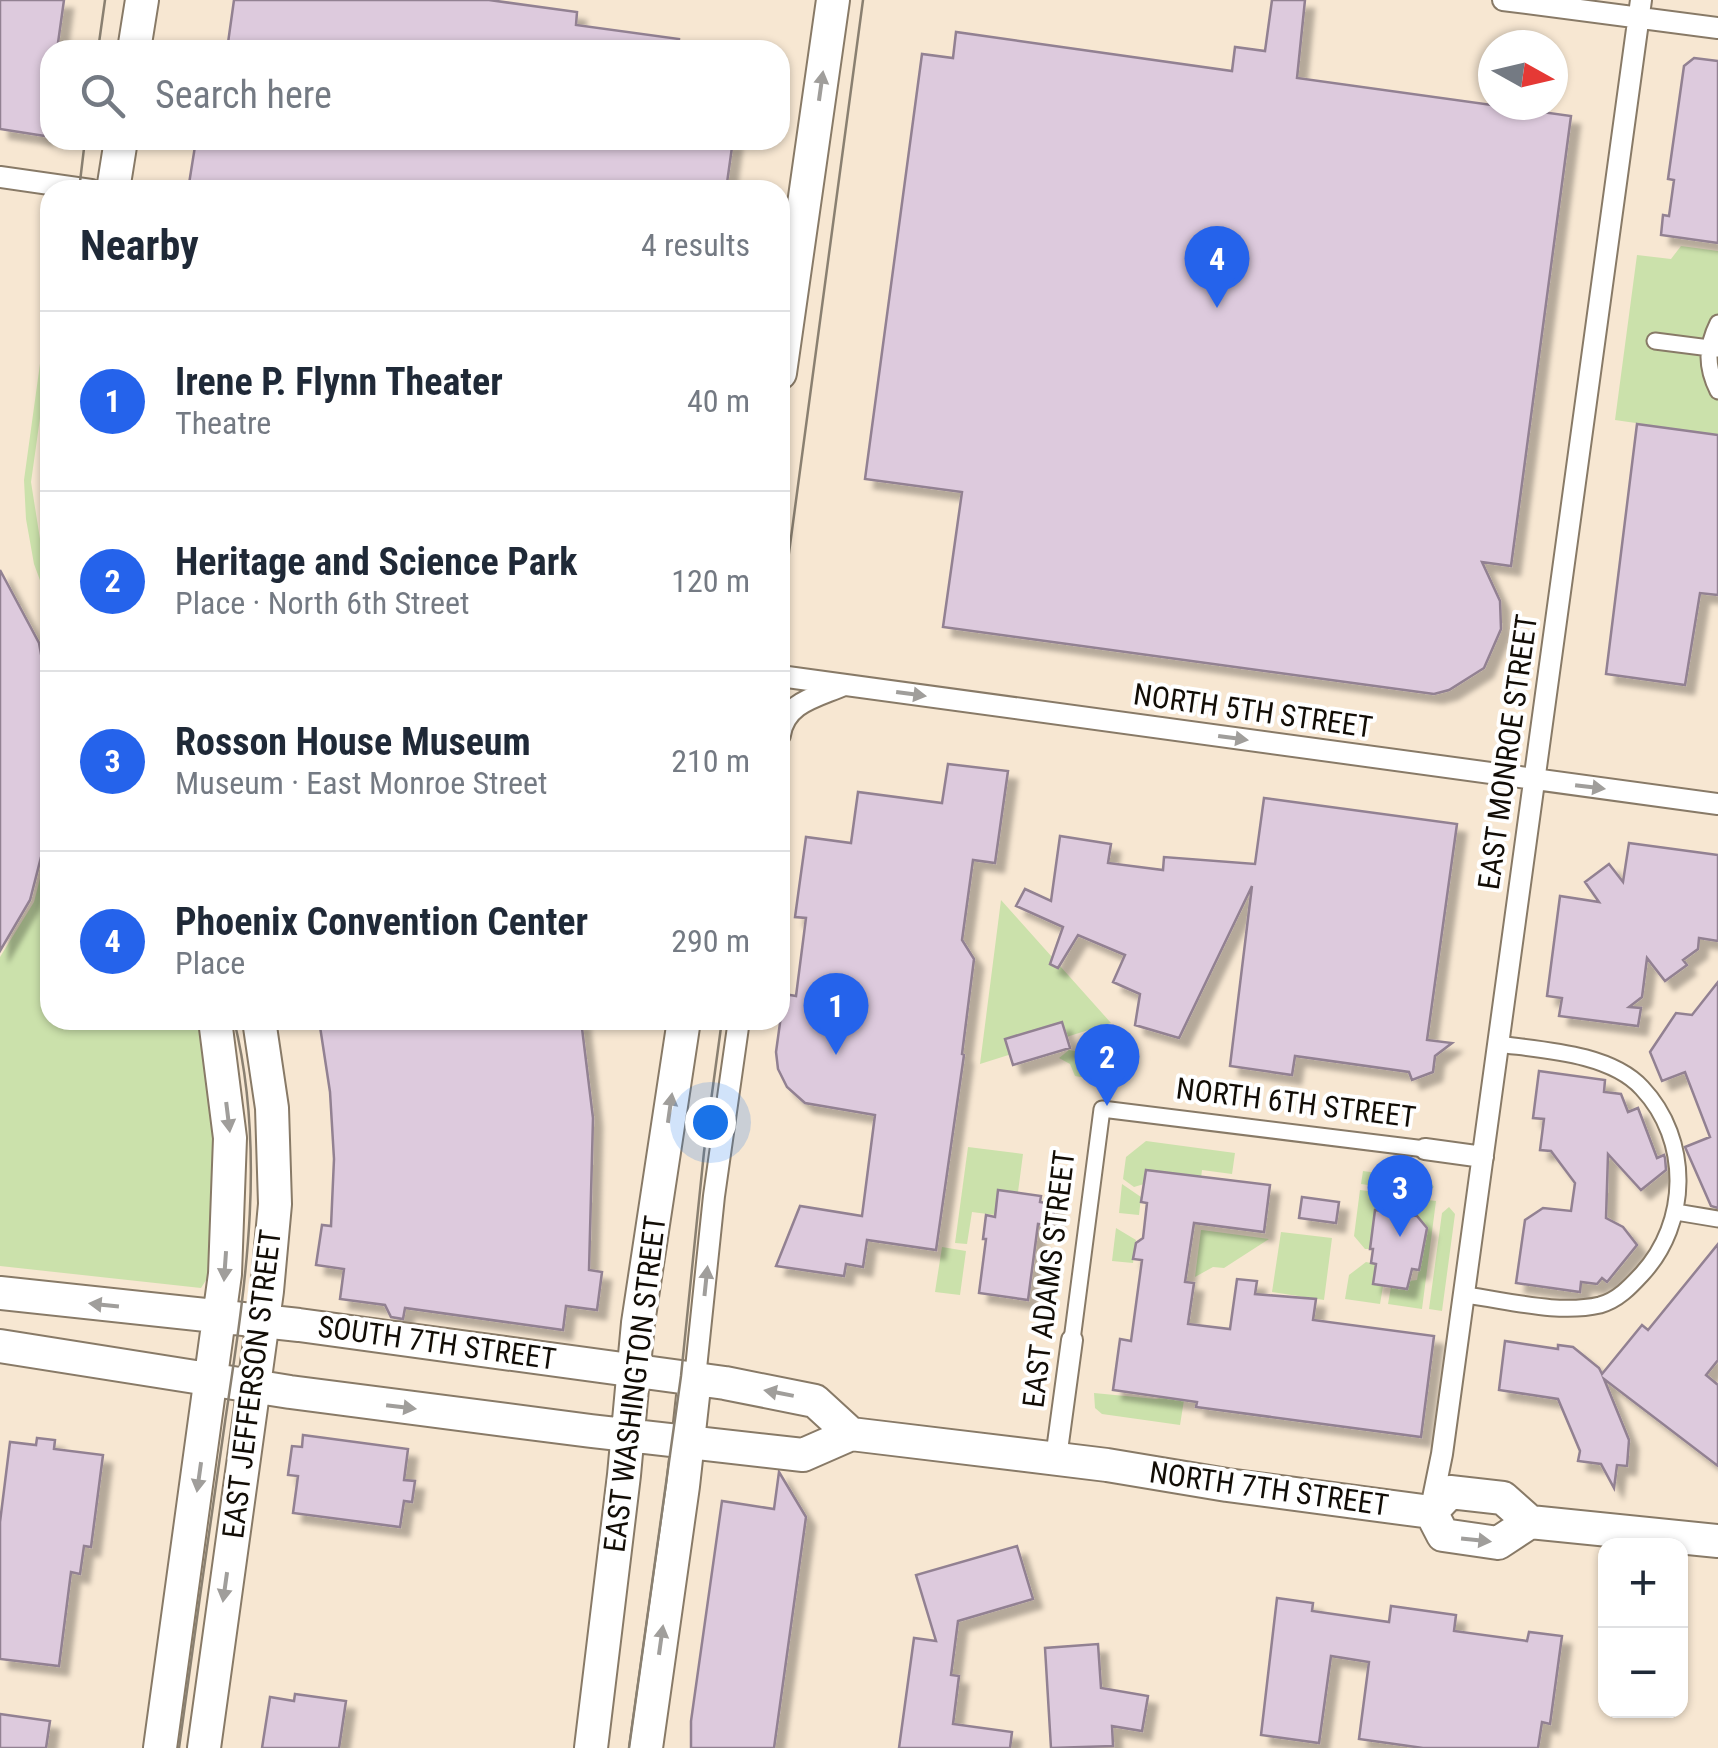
<!DOCTYPE html>
<meta charset="utf-8">
<style>
:root{--surface:#fff;--page:#f6f6f7;--text:#1f2937;--muted:#747a83;--line:#e0e1e3;--accent:#2563eb}
body{margin:0;font-family:"Roboto Condensed",sans-serif;background:var(--page);color:var(--text)}
.controls{position:absolute;right:30px;bottom:30px;display:grid;overflow:hidden;border-radius:20px;box-shadow:0 2px 8px #0004}
.controls button{width:90px;height:90px;display:grid;place-items:center;padding:0;border:0;border-bottom:2px solid var(--line);background:var(--surface);color:var(--text);font:50px sans-serif}
.compass{position:absolute;left:1478px;top:30px;width:90px;height:90px;border-radius:50%;background:var(--surface);box-shadow:0 2px 8px #0004;rotate:98deg}
.you{position:absolute;left:710px;top:1122px;width:35px;height:35px;margin:-25px;border:8px solid #fff;border-radius:50%;background:#1a73e8;box-shadow:0 0 0 15px #1a73e833}
.badge{display:grid;place-items:center;width:65px;height:65px;border-radius:50%;background:var(--accent);color:#fff;font-size:32px;font-weight:700}
.pin{position:absolute;translate:-50% -82px;filter:drop-shadow(0 2px 5px #0008)}
.pin::after{content:'';position:absolute;top:52px;width:35px;height:30px;background:inherit;clip-path:polygon(0 0,100% 0,50% 100%)}
.list{margin:0;padding:0;list-style:none}
h2{display:flex;justify-content:space-between;align-items:center;height:130px;margin:0;padding:0 40px;font-size:42px}
h2 small{font-size:32px;font-weight:400;color:var(--muted)}
.list li{display:grid;grid-template-columns:65px 1fr auto;gap:30px;align-items:center;box-sizing:border-box;height:180px;padding:0 40px;border-top:2px solid var(--line)}
.list b{display:block;font-size:38px;white-space:nowrap}
.list p{margin:0;font-size:32px;white-space:nowrap;color:var(--muted)}
.list em{font-size:32px;font-style:normal;color:var(--muted)}
.icon{flex:none;width:55px;height:55px;fill:none;stroke:currentColor;stroke-width:2;stroke-linecap:round;stroke-linejoin:round}
.map{position:relative;flex:none;width:1718px;height:1748px;overflow:hidden}
.search{position:absolute;background:var(--surface);box-shadow:0 2px 8px #0004;left:40px;top:40px;width:750px;height:110px;display:flex;align-items:center;gap:25px;box-sizing:border-box;padding:0 35px;border-radius:30px;color:var(--muted);font-size:38px}
.panel{position:absolute;background:var(--surface);box-shadow:0 2px 8px #0004;left:40px;top:180px;width:750px;height:850px;border-radius:30px}
.map>svg:first-child{display:block}
</style>
<div class="map">
<svg width="1718" height="1748" viewBox="0 0 1718 1748">
<defs>
<filter id="shadow"><feDropShadow dx="9" dy="9" stdDeviation="2.5" flood-color="#0004"/></filter>
</defs>
<rect width="100%" height="100%" fill="#f7e7d2"/>
<path fill="#cbe1ab" d="M1681 246 1718 251V435L1615 420 1637 255 1671 259Z
M50 291V347L31 482 43 558 50 581 48 602 34 564 26 519 24 480Z
M50 839V1020H204L221 1136 210 1274 201 1288 0 1266V957L34 902Z
M1001 900 1111 1023 980 1064Z
M1069 1050 1080 1052 1087 1061 1086 1078 1075 1076 1070 1064 1059 1058Z
M1146 1141 1235 1153 1232 1174 1202 1170 1201 1178 1146 1170 1144 1184 1134 1187 1123 1179 1126 1157Z
M968 1147 1023 1154 1018 1192 999 1190 995 1215 972 1212 967 1244 955 1243Z
M1363 1171 1429 1180 1434 1187 1426 1193 1361 1184Z
M1122 1184 1141 1197 1139 1215 1119 1213Z
M1360 1190 1405 1196 1400 1213 1375 1210 1370 1249H1365L1354 1236Z
M1412 1198 1436 1201 1422 1309 1388 1304 1391 1287 1407 1289 1409 1281 1417 1280 1427 1228 1413 1219Z
M1449 1207 1455 1214 1442 1311 1429 1309 1442 1213Z
M1116 1228 1136 1240 1133 1263 1112 1261Z
M1201 1230H1202L1269 1239 1224 1268 1213 1267 1195 1277Z
M1281 1232 1332 1238 1324 1300 1272 1292Z
M942 1247 966 1251 960 1295 935 1292Z
M1366 1262 1376 1264 1373 1284 1383 1286 1380 1304 1345 1299 1349 1275Z
M1094 1393 1156 1399 1185 1394 1180 1425 1102 1414 1095 1408Z"/>
<path fill="#ddcadd" stroke="#928192" stroke-width="2.5" filter="url(#shadow)" d="M0 0H64L57 50H50V99L45 136 0 129Z
M234 0H489L577 12 576 25 679 39 678 50H227Z
M1272 0H1305L1297 78 1571 116 1511 566 1482 562 1500 601 1501 629 1484 668 1449 690 1434 694 943 627 962 492 865 479 922 54 953 58 956 32 1232 71 1235 47 1265 51Z
M1694 58 1718 61V243L1661 235 1663 215 1669 216 1674 180 1668 179 1684 66Z
M196 140H733L726 190H188Z
M1637 424 1718 435V595L1700 593 1685 685 1606 674Z
M0 570 39 643 50 703V822L30 900 0 951Z
M948 764 1008 771 995 863 973 860 962 940 974 959 962 1054 964 1055 936 1250 867 1240 863 1267 846 1264 844 1276 776 1266 800 1206 862 1216 875 1115 805 1103 787 1087 778 1069 776 1052 784 994 796 996 806 918 795 917 806 837 851 843 858 792 942 803Z
M1264 798 1457 824 1427 1040 1452 1043 1435 1056 1433 1072 1412 1080 1409 1072 1295 1056 1292 1075 1230 1066 1252 886 1179 1038 1135 1025 1140 994 1113 982 1125 955 1078 935 1058 968 1050 964 1063 927 1016 906 1025 889 1051 901 1060 836 1111 844 1108 863 1163 870 1164 857 1255 864Z
M1629 843 1718 855V941L1699 938 1698 949 1683 960 1687 965 1665 981 1647 958 1642 997 1629 1007 1641 1008 1638 1026 1559 1016 1562 998 1547 996 1560 896 1599 902 1585 882 1609 864 1623 882Z
M1718 982V1208L1711 1206 1685 1147 1710 1137 1685 1072 1662 1081 1650 1052 1676 1013 1692 1015Z
M319 1020H581L593 1118 589 1270 602 1272 597 1310 566 1306 563 1330 405 1308 403 1319 391 1317 385 1305 340 1299 344 1269 316 1265 322 1225 331 1226 334 1159 330 1092Z
M1062 1022 1070 1048 1013 1065 1005 1039Z
M1539 1071 1605 1080 1604 1092 1621 1094 1628 1112 1638 1108 1657 1158 1664 1155 1665 1158 1666 1170 1641 1190 1608 1154 1606 1218 1623 1227 1637 1245 1607 1282 1602 1278 1597 1284 1581 1282 1580 1292 1516 1283 1525 1220 1543 1208 1571 1211 1575 1183 1551 1151 1540 1150 1544 1119 1533 1118Z
M1146 1170 1270 1185 1264 1232 1194 1223 1185 1282 1194 1283 1188 1324 1230 1329 1237 1279 1257 1281 1255 1294 1316 1299 1313 1320 1434 1336 1421 1437 1196 1407 1197 1402 1113 1390 1120 1339 1131 1341 1142 1260 1133 1259 1136 1243 1143 1238 1147 1203 1141 1202Z
M998 1190 1041 1196 1040 1202 1055 1205 1052 1226 1038 1224 1028 1300 979 1293 986 1239H983L986 1215 995 1217Z
M1302 1197 1339 1202 1336 1223 1299 1218Z
M1375 1210 1417 1216 1427 1228 1419 1270 1412 1269 1407 1289 1373 1284 1376 1264 1371 1263 1373 1249H1370Z
M1718 1244V1360L1706 1375 1718 1385V1466L1604 1379 1629 1440 1627 1466 1617 1465 1614 1488 1601 1464 1578 1461 1580 1451 1558 1399 1499 1390 1505 1341 1558 1349V1345L1573 1347 1599 1368 1602 1374 1642 1325 1648 1330Z
M303 1435 408 1449 404 1480 415 1481 412 1502 404 1501 400 1527 293 1513 298 1476 288 1475 292 1446 302 1447Z
M37 1438 55 1440 54 1449 103 1455 91 1547 84 1546 80 1574 71 1572 59 1666 0 1659V1522L10 1442 36 1445Z
M779 1472 806 1517 774 1748H691V1721L722 1501 774 1509Z
M1017 1546 1033 1599 958 1621 951 1675 959 1676 953 1724 1012 1732 1010 1748H899L914 1638 936 1641 916 1575Z
M1277 1598 1313 1603 1312 1611 1389 1622 1391 1606 1456 1615 1454 1631 1527 1641 1529 1632 1562 1636 1550 1724 1542 1722 1538 1748H1423L1359 1739 1369 1662 1331 1656 1319 1743 1261 1735Z
M1098 1644 1101 1688 1148 1696 1142 1731 1112 1726 1113 1746 1051 1748 1045 1648Z
M295 1694 346 1701 339 1748H262L270 1697 294 1701Z
M0 1714 50 1721 46 1748H0Z"/>
<g fill="none" stroke-linecap="round" stroke-linejoin="round">
<g stroke="#887a67" stroke-width="19">
<path id="pedestrian" d="M1718 323C1706 347 1706 367 1718 391
M1655 341 1718 349
M1676 1212 1718 1219
M1464 1295C1507 1300 1557 1315 1600 1305 1618 1300 1630 1287 1642 1274 1689 1223 1691 1140 1642 1088 1610 1053 1542 1050 1498 1044
M1072 1340 1102 1109 1425 1149"/>
</g>
<g stroke="#887a67" stroke-width="24">
<path id="minor" d="M1503 0 1718 28
M0 177 91 190
M780 676 1718 804
M780 735C785 702 817 697 844 685
M1425 1149 1483 1157
M695 1378 714 1196 739 1020
M1056 1458 1072 1340
M1431 1508 1442 1454 1641 0"/>
</g>
<g stroke="#887a67" stroke-width="36">
<path id="primary" d="M134 50 142 0
M113 190 121 140
M780 373 833 0
M0 1293 299 1325 725 1383 815 1401 851 1434
M0 1346 290 1392 591 1431 803 1455 851 1434 1107 1465 1227 1485 1431 1512
M1431 1512 1450 1492 1503 1498 1530 1522 1718 1541
M1431 1512 1443 1535 1498 1543 1530 1522
M160 1748 225 1274 230 1138 215 1020
M204 1748 267 1291 275 1204 272 1108 259 1020
M591 1748 624 1475 638 1323 684 1020
M646 1748 683 1486 695 1378"/>
</g>
<use href="#pedestrian" stroke="#fff" stroke-width="15"/>
<use href="#minor" stroke="#fff" stroke-width="20"/>
<use href="#primary" stroke="#fff" stroke-width="32"/>
<path stroke="#8a8071" stroke-width="2.5" d="M98 50 105 0
M79 190 85 140
M50 420 44 472 50 554
M780 620 863 0
M179 1748C194 1639 209 1531 225 1422 245 1288 267 1154 234 1020
M629 1748 681 1376 704 1152 722 1020"/>
</g>
<defs><path id="oneway-solid" d="M-6-.8H1V-3.2L6.5 0L1 3.2V.8H-6Z" transform="scale(2.5)"/></defs>
<g fill="#a09e9b">
<use href="#oneway-solid" transform="translate(821 86) rotate(-82)"/>
<use href="#oneway-solid" transform="translate(911 694) rotate(8)"/>
<use href="#oneway-solid" transform="translate(1233 738) rotate(8)"/>
<use href="#oneway-solid" transform="translate(1590 787) rotate(7)"/>
<use href="#oneway-solid" transform="translate(670 1108) rotate(-82)"/>
<use href="#oneway-solid" transform="translate(228 1117) rotate(83)"/>
<use href="#oneway-solid" transform="translate(225 1266) rotate(94)"/>
<use href="#oneway-solid" transform="translate(706 1281) rotate(-84)"/>
<use href="#oneway-solid" transform="translate(104 1305) rotate(-174)"/>
<use href="#oneway-solid" transform="translate(779 1393) rotate(-169)"/>
<use href="#oneway-solid" transform="translate(401 1407) rotate(7)"/>
<use href="#oneway-solid" transform="translate(199 1477) rotate(98)"/>
<use href="#oneway-solid" transform="translate(1476 1540) rotate(6)"/>
<use href="#oneway-solid" transform="translate(225 1587) rotate(98)"/>
<use href="#oneway-solid" transform="translate(661 1640) rotate(-82)"/>
</g>
<g text-anchor="middle" stroke-width="8" stroke-linejoin="round" paint-order="stroke">
<g font-size="30" fill="#120d06" stroke="#fff">
<text transform="translate(1253 711) rotate(8)" y="10">NORTH 5TH STREET</text>
<text transform="translate(1508 752) rotate(-82)" y="10">EAST MONROE STREET</text>
<text transform="translate(1296 1103) rotate(7)" y="10">NORTH 6TH STREET</text>
<text transform="translate(1049 1279) rotate(-83)" y="10">EAST ADAMS STREET</text>
<text transform="translate(437 1343) rotate(8)" y="10">SOUTH 7TH STREET</text>
<text transform="translate(252 1384) rotate(-83)" y="10">EAST JEFFERSON STREET</text>
<text transform="translate(635 1384) rotate(-83)" y="10">EAST WASHINGTON STREET</text>
<text transform="translate(1269 1489) rotate(8)" y="10">NORTH 7TH STREET</text>
</g>
</g>
</svg>
<div class="controls">
<button>+</button>
<button>−</button>
</div>
<svg class="compass" viewBox="-18 -18 36 36"><path d="M0-13l5 13h-10z" fill="#e53935"/><path d="M0 13l5-13h-10z" fill="#747a83"/></svg>
<div class="you"></div>
<div class="pin badge" style="left:836px;top:1055px">1</div>
<div class="pin badge" style="left:1107px;top:1106px">2</div>
<div class="pin badge" style="left:1400px;top:1237px">3</div>
<div class="pin badge" style="left:1217px;top:308px">4</div>
<div class="search"><svg class="icon" aria-label="search" viewBox="0 0 24 24"><circle cx="10" cy="10" r="6"/><path d="M15 15l6 6"/></svg>Search here</div>
<section class="panel">
<h2>Nearby<small>4 results</small></h2>
<ul class="list">
<li><span class="badge">1</span><div><b>Irene P. Flynn Theater</b><p>Theatre</p></div><em>40 m</em></li>
<li><span class="badge">2</span><div><b>Heritage and Science Park</b><p>Place · North 6th Street</p></div><em>120 m</em></li>
<li><span class="badge">3</span><div><b>Rosson House Museum</b><p>Museum · East Monroe Street</p></div><em>210 m</em></li>
<li><span class="badge">4</span><div><b>Phoenix Convention Center</b><p>Place</p></div><em>290 m</em></li>
</ul>
</section>
</div>
